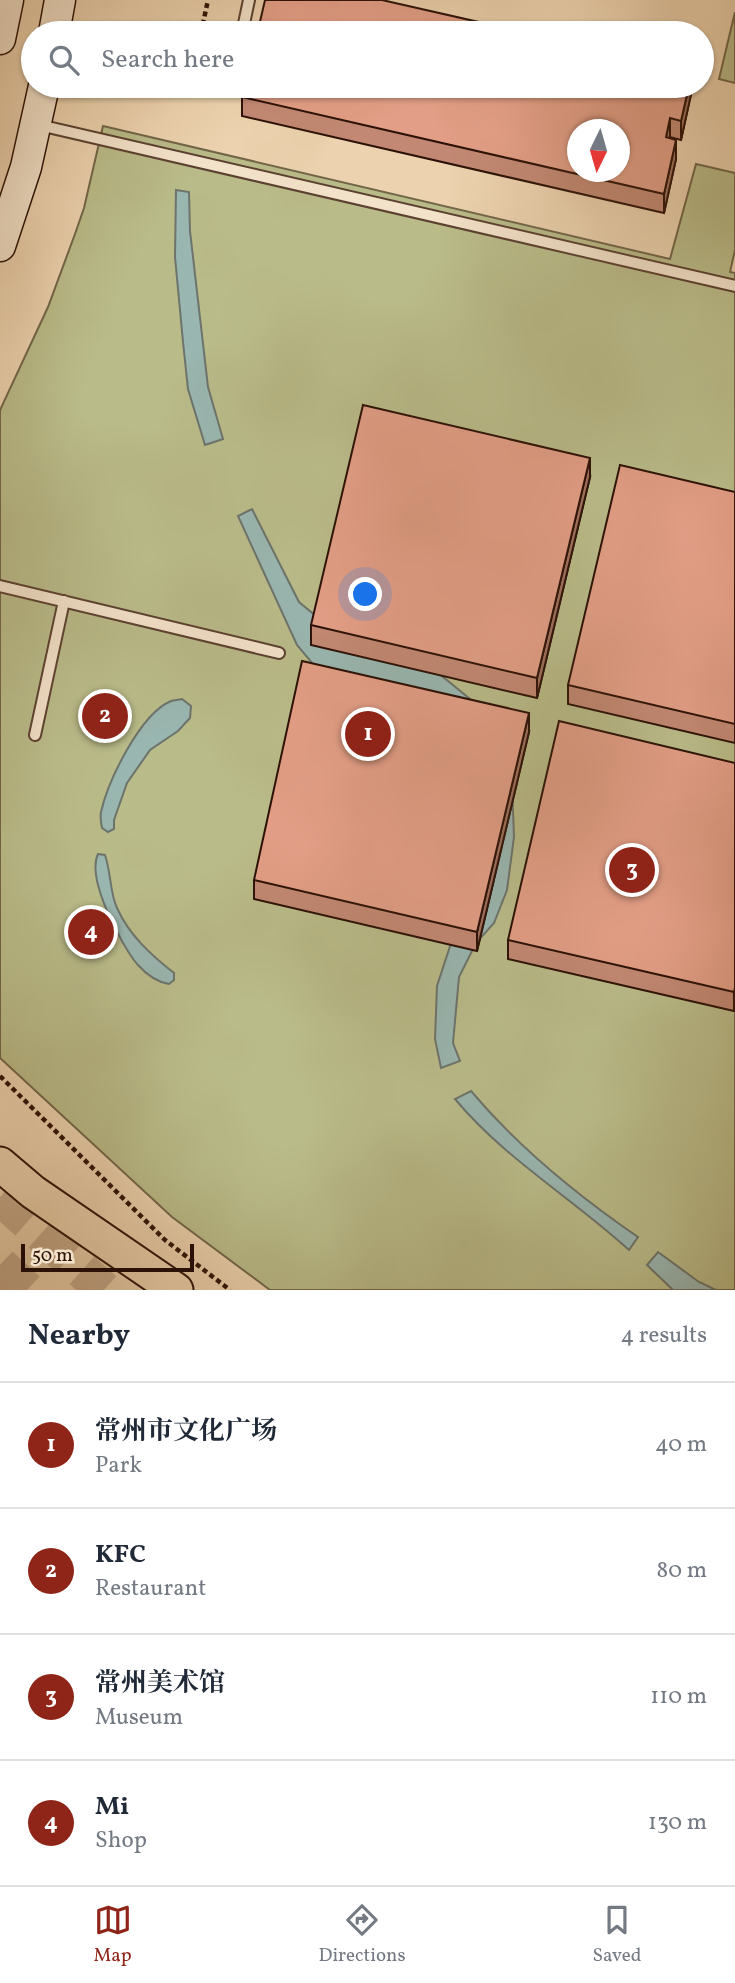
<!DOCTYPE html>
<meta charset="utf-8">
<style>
:root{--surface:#fff;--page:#f6f6f7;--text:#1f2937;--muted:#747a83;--line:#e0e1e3;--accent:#8f2418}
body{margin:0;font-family:Vollkorn,"Noto Serif SC",serif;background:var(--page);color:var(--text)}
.compass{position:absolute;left:567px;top:119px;width:63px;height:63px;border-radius:50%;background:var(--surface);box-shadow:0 2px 5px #0004;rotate:185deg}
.scale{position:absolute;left:21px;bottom:18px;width:173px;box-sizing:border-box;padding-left:7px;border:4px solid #2c1107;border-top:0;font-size:19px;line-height:24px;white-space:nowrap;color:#2c1107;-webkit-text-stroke:5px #f3e2ca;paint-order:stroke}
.you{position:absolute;left:366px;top:595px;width:24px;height:24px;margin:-18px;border:5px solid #fff;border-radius:50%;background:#1a73e8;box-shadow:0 0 0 10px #1a73e833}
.badge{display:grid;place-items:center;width:46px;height:46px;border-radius:50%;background:var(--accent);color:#fff;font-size:23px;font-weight:700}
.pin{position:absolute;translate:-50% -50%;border:4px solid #fff;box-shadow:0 2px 7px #0006}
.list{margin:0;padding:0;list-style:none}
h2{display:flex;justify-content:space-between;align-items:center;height:91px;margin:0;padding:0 28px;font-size:30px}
h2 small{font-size:23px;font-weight:400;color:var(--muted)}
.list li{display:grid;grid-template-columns:46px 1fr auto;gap:21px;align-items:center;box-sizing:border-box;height:126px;padding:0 28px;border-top:2px solid var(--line)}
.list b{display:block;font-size:26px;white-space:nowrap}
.list p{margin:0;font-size:23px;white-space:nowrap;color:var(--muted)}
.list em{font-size:23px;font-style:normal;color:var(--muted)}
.icon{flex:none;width:38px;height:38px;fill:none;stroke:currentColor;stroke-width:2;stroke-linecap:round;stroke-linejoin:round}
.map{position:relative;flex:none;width:735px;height:1290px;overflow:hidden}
.search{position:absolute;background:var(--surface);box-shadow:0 2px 5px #0004;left:21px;right:21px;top:21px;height:77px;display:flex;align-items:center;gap:18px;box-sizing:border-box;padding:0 24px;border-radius:38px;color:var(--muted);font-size:26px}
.sheet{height:595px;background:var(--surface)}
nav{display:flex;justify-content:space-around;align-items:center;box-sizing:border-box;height:98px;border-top:2px solid var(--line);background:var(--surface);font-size:19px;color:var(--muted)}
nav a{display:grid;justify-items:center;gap:4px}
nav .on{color:var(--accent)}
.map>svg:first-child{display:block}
</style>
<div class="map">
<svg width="735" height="1290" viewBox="0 0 735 1290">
<rect width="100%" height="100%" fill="#ecd2ae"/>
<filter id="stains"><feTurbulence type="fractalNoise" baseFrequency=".00286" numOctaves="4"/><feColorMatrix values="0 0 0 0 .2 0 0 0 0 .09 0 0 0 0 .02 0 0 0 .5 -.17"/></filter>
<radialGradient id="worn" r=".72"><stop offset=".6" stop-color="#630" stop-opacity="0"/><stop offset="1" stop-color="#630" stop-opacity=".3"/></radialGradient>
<path fill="#b9bb89" stroke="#726648" stroke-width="2" d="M735 12V83L719 79Z
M103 126 670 259 696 164 735 173V250L730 272 735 273V1290H270L172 1217 0 1058V410L48 307 75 234 84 208Z"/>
<path fill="#99b6b0" stroke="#6d746c" stroke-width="2" d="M176 190 189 192 190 231 208 387 223 439 205 445 188 389 183 342 175 257Z
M252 509 299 602 333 630 432 668 470 699 499 744 512 784 514 837 507 890 494 923 476 943 459 977 453 1043 460 1061 441 1068 435 1039 437 986 454 934 343 700 297 645 238 516Z
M182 699 191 706 190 718 178 731 150 750 127 783 114 820V829L108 832 102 828C101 823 100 817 101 812 108 781 140 714 171 701 174 700 178 700 182 699Z
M98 854 105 855C111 872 110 894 117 908 129 935 151 955 174 973V980L169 984C157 982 145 973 137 964 121 944 86 879 98 854Z
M471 1091C519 1148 577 1195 638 1237L629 1250C572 1198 504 1158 455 1099Z
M658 1252 699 1282 716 1290H673L647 1265Z"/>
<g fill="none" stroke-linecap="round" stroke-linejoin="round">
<path stroke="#c6ab8d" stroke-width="37" stroke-dasharray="37 18" stroke-linecap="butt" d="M0 1197 104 1290
M0 1265 27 1290"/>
<g stroke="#5c4131" stroke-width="14">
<path id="service" d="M242 33 249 0
M39 125 735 286
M0 586 279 653
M35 735 64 601"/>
</g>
<g stroke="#2c1107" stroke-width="33">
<path id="secondary" d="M54 33 60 0
M0 39 8 0
M0 246 26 167 44 86"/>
</g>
<g stroke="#2c1107" stroke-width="37">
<path id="primary" d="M0 1164 33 1192 176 1290"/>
</g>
<path stroke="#2c1107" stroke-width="4.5" stroke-dasharray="5 3.5" stroke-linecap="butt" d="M201 33 208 0
M0 1076 165 1240 230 1290"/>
<use href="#service" stroke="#f3e2ca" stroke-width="10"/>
<use href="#secondary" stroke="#f3e2ca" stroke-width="30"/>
<use href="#primary" stroke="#ecd2ae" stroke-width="33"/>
</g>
<path fill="#c28873" stroke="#2c1107" stroke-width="2" d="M259 26 527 33H259Z
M692 86V90L681 140 670 137V138L676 159 664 213 242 116V97Z
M590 477 537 698 311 645V625Z
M735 492V743L568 704V685Z
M529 732 477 951 254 899V880Z
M735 763V1007L734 1011 508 959V940Z"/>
<path fill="#9e6f5e" stroke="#2c1107" stroke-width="2" d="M689 86H692V90L681 140V121Z
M670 118V137L666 157V137Z
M676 140V159L664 213V194Z
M590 458V477L537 698V678Z
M529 713V732L477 951V932Z
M735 988V1007L734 1011V992Z"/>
<path fill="#e29e86" stroke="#2c1107" stroke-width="2" fill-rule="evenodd" d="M265 0H382L527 33H267L268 29 259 26Z
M245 86H689L681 121 670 118 666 137 676 140 664 194 242 97ZM578 130H620V172H578Z
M363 405 590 458 537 678 311 625Z
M620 465 735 492V724L568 685Z
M302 661 529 713 477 932 254 880Z
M559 721 735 763V988L734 992 508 940Z"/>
<rect width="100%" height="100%" filter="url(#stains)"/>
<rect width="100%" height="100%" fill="url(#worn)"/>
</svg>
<svg class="compass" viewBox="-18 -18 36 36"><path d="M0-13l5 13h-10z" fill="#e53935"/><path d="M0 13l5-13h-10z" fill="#747a83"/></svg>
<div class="scale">50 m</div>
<div class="you"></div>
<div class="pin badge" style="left:368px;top:734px">1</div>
<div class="pin badge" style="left:105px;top:716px">2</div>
<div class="pin badge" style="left:632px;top:870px">3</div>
<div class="pin badge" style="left:91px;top:932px">4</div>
<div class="search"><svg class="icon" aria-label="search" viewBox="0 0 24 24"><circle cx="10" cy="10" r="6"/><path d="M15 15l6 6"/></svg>Search here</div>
</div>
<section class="sheet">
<h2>Nearby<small>4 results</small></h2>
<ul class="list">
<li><span class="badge">1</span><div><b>常州市文化广场</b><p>Park</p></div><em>40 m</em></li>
<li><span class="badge">2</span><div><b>KFC</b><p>Restaurant</p></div><em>80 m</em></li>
<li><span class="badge">3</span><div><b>常州美术馆</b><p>Museum</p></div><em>110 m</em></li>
<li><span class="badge">4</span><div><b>Mi</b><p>Shop</p></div><em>130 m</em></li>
</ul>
</section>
<nav>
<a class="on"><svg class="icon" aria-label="map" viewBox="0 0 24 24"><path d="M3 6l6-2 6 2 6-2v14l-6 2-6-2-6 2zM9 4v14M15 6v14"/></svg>Map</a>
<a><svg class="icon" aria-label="directions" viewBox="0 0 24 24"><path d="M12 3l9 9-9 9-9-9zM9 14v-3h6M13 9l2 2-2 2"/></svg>Directions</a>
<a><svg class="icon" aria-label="saved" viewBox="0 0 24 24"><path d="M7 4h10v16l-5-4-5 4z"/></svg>Saved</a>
</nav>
